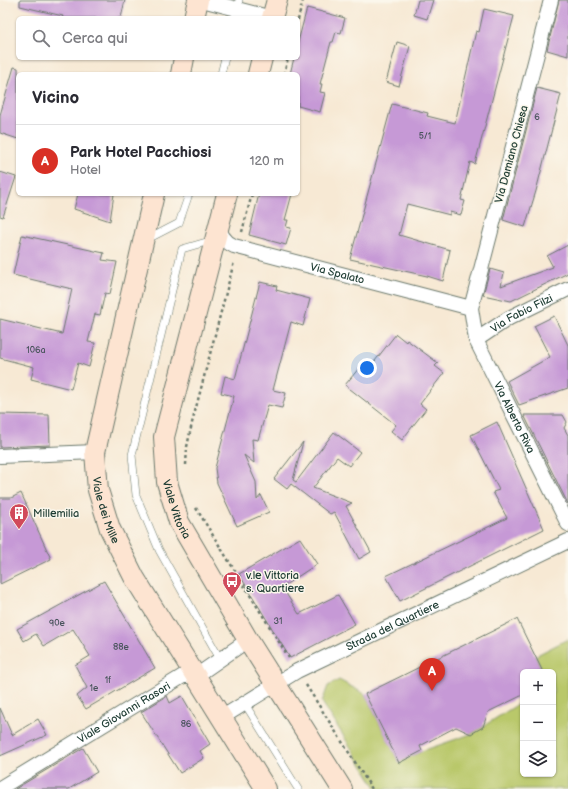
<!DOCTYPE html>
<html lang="it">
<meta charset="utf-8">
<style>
:root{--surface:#fff;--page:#f2f2f3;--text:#2b2b33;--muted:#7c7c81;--line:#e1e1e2;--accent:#d93025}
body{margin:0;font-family:"Balsamiq Sans",sans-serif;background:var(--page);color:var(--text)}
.controls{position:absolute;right:12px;bottom:12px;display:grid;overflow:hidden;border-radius:6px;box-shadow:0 1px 3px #0004}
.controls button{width:36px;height:36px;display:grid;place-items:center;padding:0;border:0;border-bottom:1px solid var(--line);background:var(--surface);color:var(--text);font:20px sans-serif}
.you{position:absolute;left:367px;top:368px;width:14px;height:14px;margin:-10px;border:3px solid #fff;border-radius:50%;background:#1a73e8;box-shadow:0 0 0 6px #1a73e833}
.badge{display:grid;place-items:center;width:26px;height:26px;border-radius:50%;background:var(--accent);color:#fff;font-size:13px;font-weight:700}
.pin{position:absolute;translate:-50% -33px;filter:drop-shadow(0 1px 2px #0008)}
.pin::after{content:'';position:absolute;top:21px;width:14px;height:12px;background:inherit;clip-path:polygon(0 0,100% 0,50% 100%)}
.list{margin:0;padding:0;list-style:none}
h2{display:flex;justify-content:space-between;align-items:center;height:52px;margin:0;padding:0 16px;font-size:17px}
h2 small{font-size:13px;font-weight:400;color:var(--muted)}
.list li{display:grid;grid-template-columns:26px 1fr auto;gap:12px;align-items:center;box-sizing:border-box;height:72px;padding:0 16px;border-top:1px solid var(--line)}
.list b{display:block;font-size:15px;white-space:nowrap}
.list p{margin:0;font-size:13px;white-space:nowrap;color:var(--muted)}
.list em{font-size:13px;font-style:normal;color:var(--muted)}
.icon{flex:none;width:22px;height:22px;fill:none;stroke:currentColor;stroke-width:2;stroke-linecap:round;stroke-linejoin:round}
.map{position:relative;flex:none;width:568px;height:789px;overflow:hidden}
.search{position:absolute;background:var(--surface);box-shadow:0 1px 3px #0004;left:16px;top:16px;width:284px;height:44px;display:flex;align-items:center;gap:10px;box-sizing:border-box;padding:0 14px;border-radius:6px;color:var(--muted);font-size:15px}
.panel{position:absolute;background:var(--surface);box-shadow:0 1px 3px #0004;left:16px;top:72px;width:284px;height:124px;border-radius:6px}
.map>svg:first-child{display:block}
</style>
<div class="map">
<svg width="568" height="789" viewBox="0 0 568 789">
<rect width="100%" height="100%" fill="#fbf7ec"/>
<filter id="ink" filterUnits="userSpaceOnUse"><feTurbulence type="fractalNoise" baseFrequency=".025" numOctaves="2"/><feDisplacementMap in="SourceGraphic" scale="8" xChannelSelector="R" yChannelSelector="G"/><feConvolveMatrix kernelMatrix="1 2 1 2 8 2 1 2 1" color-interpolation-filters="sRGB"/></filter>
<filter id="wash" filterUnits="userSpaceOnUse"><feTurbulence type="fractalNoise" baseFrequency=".012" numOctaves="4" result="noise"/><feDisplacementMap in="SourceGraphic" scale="16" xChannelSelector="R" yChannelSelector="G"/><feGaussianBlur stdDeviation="0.9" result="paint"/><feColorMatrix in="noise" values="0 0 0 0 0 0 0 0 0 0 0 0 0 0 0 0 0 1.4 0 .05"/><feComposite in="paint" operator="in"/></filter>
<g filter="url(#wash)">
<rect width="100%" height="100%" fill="#f7e9d4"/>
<path fill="#b9c86b" stroke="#6c8250" d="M568 639V789H377L322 702 328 686 339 680 365 694 399 762 422 751 471 734 523 701V774H553V672H543L535 656Z"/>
<g id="blocks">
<path fill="#c699d6" d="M20 0H125L121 18H62L63 16 20 6Z
M418 0H433L427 19 414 15Z
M559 0H568V56L547 50Z
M307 8 345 18 341 33 336 32 333 42H331L320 84H322L320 92 325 93 320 112 298 106V74H290L294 58H298V42Z
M484 9 514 16 475 164 470 162 461 200 465 201 461 215 450 212V215L407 204 399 235 450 250 443 281 427 276 350 259 392 104 428 113 427 116 455 123 476 31 479 32Z
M397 42 410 46 399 86 386 82Z
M14 67 18 68V139L0 133V115Z
M537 88 561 94 536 191 525 227 503 220Z
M0 172 16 177 3 217 0 216Z
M78 194H114L110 221 74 209Z
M259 194H292L285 220H288L286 227 291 228 286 245 249 235Z
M22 235 104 253 102 260 117 262 110 294 105 293 100 315 95 314 88 342 95 343 89 367 78 363 71 389 31 379 34 367 0 358V319L62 334 72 289 13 275Z
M568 245V273L511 301 483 295 490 269 504 273 501 286 553 267 547 256Z
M260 282 277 286 276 290 310 299 303 326 291 322 273 390 286 393 282 408 268 405 258 440 252 439 254 463 244 455 256 482 257 500 261 495 269 512 237 526 217 483 215 468 234 396 221 393 225 376 235 379Z
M554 316 568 345V388L519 405 507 381 550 357 534 326Z
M396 334 406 342 407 340 438 363 435 366 444 373 420 404 426 409 402 440 391 431 396 425 345 385 365 361 371 366Z
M0 414 49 415 50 445 0 447Z
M524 415H563L567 422 564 428 568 435V504Z
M497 422 544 529 400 601 386 576 507 518 493 492 499 490 471 435Z
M334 432 360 452 349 466 337 457 313 488 352 503 346 506 371 552 359 559 334 512 330 514 291 484 287 489 274 479 303 442 293 480 296 482Z
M21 493 51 559 0 584V498H11Z
M300 538 317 564 282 587 299 614 338 595 355 624 290 658 239 574Z
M104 581 155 668 86 709 77 696 87 688 75 665 90 656 73 629 44 646 36 634 24 641 17 629Z
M517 619 543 672H523V695L488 712 483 727 471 734 456 727 420 746 422 751 399 763 365 694Z
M167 696 170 703 182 696 210 744 200 751 204 758 180 773 141 712Z
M0 708 12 735 38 719 47 735 0 756Z
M83 748 97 772 69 789H15Z"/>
</g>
</g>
<g filter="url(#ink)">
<use href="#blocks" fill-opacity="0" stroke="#6b796c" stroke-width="1"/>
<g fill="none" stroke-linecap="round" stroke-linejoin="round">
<g stroke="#6b796c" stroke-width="8">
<path id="lane" d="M235 18 239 0
M221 74 225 58
M148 239 179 223 189 194
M213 240 182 249 132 455 136 495 159 550 220 659
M245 704 298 789"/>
</g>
<g stroke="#6b796c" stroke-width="16">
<g id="street">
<path d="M202 0 272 18"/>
<path id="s1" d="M551 0 471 308 476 340 568 524"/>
<path id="s2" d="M219 223C219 234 225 242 234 246L471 308"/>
<path id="s3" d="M476 340 509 318 568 289"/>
<path d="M0 456 95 452"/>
<path id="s4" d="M221 718 297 671 568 541"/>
<path id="s5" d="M0 788 183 676H196L248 640"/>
</g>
</g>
<g stroke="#6b796c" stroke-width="22">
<g id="secondary">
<path d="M194 18 198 0"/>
<path d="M272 18 277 0"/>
<path d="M181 74 184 58"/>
<path d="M258 74 262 58"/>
<path id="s6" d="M154 194 95 452 98 490 110 529 134 577 266 789"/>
<path id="s7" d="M227 194 164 437 167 482 179 522 248 640 342 789"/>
</g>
</g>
<path stroke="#6b796c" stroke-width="2.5" stroke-dasharray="3 3" stroke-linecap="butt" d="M298 20 303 0
M284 74 288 58
M242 232 252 194
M186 465 187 447 192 423 234 262
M196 508 289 658
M306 685 372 789"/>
<use href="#lane" stroke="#fff" stroke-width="7"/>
<use href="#street" stroke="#fff" stroke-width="14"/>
<use href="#secondary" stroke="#fde4d1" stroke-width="20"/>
</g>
</g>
<defs>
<g id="building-pin" transform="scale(1)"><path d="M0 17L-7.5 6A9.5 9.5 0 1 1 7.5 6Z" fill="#d1495b" stroke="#fbf7ec"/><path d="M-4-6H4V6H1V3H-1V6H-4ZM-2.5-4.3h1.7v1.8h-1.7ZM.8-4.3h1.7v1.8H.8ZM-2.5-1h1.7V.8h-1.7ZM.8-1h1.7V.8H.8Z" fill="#fff"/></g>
<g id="bus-pin" transform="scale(1)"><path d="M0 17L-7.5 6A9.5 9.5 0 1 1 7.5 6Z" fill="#d1495b" stroke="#fbf7ec"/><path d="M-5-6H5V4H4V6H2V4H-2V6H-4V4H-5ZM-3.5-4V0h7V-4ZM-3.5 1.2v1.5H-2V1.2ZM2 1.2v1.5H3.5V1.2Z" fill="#fff"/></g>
</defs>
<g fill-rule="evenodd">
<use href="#building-pin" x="19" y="513"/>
<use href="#bus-pin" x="232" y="581"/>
</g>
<g text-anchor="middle" stroke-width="3" stroke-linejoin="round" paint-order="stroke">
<g font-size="9" fill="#49545c">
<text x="537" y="120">6</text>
<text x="425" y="139">5/1</text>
<text x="36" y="353">106a</text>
<text x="278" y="624">31</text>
<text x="57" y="626">90e</text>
<text x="121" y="650">88e</text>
<text x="108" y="683">1f</text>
<text x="94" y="691">1e</text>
<text x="186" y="727">86</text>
</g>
<g font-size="11" fill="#1f3d34" stroke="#fbf7ec">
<text transform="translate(511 154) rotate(-75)" y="4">Via Damiano Chiesa</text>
<text dy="4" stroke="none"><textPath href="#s2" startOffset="136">Via Spalato</textPath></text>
<text dy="4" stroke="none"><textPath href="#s3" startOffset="53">Via Fabio Filzi</textPath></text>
<text dy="4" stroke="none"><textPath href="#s1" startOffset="437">Via Alberto Riva</textPath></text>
<text dy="4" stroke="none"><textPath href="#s6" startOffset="324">Viale dei Mille</textPath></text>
<text dy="4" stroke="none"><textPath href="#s7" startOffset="325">Viale Vittoria</textPath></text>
<text dy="4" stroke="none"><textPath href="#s4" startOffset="195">Strada del Quartiere</textPath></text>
<text dy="4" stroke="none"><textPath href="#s5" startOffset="145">Viale Giovanni Rasori</textPath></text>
</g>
<g font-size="11" fill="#1f3d34" stroke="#fbf7ec" text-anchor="start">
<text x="33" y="517">Millemilia</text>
<text x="246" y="579">v.le Vittoria<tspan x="246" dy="13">s. Quartiere</tspan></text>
</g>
</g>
</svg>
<div class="controls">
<button>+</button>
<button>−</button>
<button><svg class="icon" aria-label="layers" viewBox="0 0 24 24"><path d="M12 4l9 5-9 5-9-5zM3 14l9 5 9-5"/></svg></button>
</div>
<div class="you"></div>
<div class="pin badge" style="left:432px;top:691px">A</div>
<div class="search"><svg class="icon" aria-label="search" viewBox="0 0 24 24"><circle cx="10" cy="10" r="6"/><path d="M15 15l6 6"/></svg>Cerca qui</div>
<section class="panel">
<h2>Vicino<small></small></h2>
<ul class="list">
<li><span class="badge">A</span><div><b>Park Hotel Pacchiosi</b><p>Hotel</p></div><em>120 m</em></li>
</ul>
</section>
</div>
